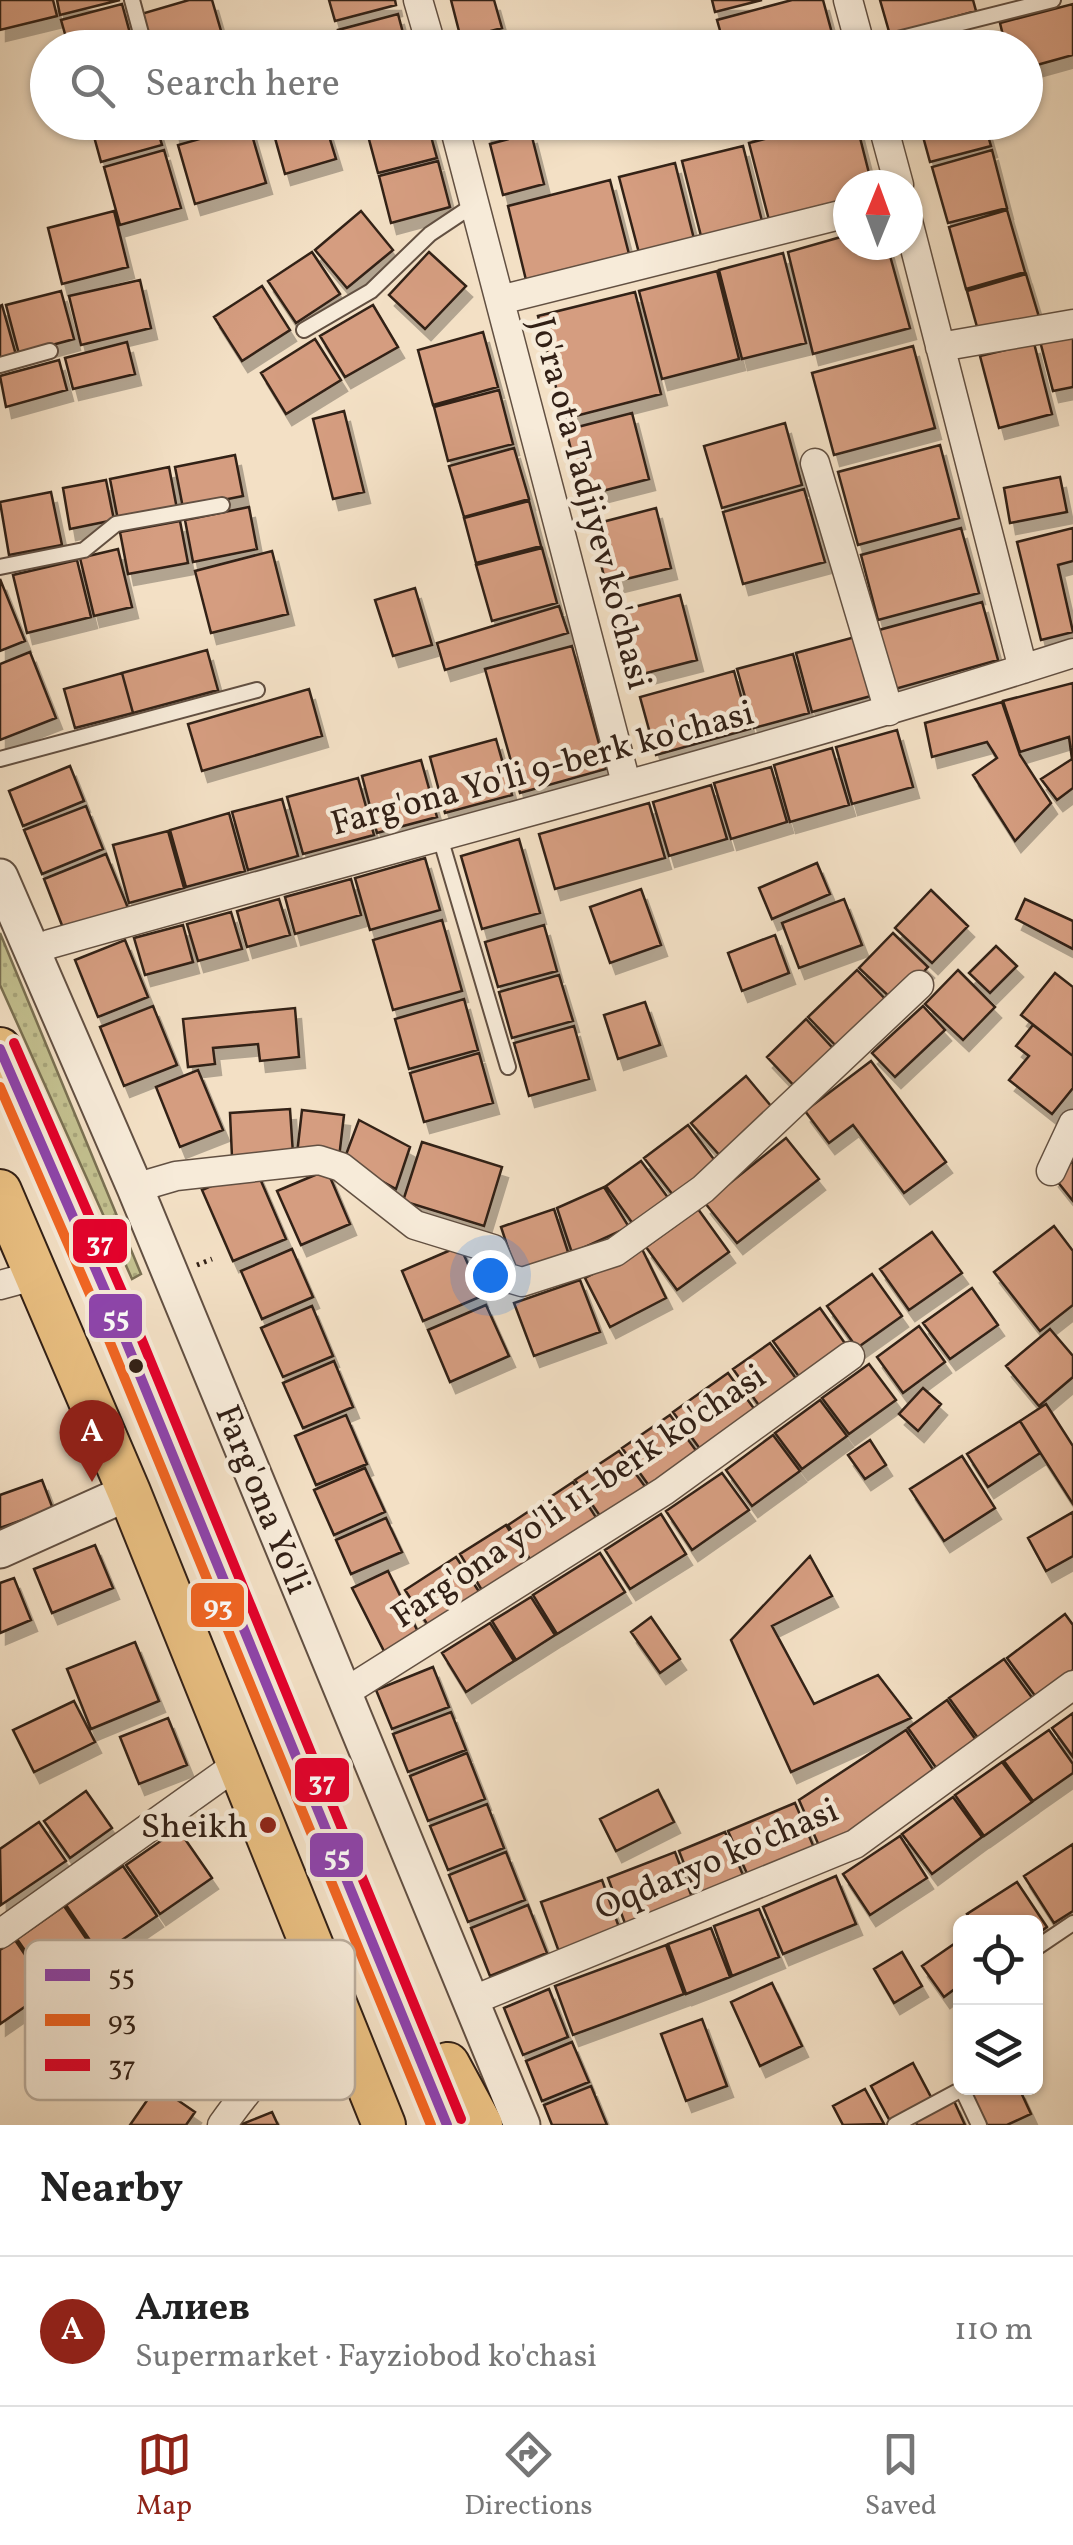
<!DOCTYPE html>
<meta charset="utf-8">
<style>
:root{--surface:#fff;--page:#f2f2f2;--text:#222;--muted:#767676;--line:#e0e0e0;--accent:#8f2418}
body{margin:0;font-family:Vollkorn,serif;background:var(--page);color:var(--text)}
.controls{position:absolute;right:30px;bottom:30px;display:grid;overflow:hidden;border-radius:15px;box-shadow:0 2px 8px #0004}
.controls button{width:90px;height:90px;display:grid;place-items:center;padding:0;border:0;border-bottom:2px solid var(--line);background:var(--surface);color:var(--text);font:50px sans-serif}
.compass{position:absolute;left:833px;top:170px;width:90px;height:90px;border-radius:50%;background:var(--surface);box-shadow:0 2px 8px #0004;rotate:1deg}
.you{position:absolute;left:490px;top:1275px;width:35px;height:35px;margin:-25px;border:8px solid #fff;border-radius:50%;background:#1a73e8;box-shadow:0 0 0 15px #1a73e833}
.badge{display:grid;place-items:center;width:65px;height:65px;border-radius:50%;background:var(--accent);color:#fff;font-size:32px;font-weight:700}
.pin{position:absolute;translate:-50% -82px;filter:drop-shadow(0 2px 5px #0008)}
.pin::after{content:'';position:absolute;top:52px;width:35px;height:30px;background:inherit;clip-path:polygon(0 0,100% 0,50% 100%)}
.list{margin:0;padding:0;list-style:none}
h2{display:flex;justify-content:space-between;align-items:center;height:130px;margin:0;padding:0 40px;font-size:42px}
h2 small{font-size:32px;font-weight:400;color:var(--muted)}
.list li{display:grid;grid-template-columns:65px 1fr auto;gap:30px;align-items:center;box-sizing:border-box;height:150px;padding:0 40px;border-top:2px solid var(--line)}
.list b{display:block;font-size:38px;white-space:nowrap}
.list p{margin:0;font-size:32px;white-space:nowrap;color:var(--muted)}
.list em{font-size:32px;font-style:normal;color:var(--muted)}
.icon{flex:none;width:55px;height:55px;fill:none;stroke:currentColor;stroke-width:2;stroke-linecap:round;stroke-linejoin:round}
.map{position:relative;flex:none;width:1073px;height:2125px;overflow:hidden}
.search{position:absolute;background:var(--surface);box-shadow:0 2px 8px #0004;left:30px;right:30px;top:30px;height:110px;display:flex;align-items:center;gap:25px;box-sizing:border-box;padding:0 35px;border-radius:55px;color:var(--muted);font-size:38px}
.sheet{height:280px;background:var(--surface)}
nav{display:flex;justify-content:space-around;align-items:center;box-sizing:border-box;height:140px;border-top:2px solid var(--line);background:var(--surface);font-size:28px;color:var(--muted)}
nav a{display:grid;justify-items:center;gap:5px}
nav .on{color:var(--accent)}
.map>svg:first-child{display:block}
</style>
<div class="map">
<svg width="1073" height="2125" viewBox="0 0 1073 2125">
<defs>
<pattern id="grass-dots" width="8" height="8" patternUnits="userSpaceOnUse" patternTransform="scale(2.5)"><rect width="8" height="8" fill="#c3c08f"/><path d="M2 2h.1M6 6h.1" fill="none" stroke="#a8a57b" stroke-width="1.8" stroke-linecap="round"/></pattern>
<filter id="shadow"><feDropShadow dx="6" dy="11" stdDeviation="0" flood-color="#0004"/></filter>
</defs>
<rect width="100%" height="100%" fill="#f3e0c5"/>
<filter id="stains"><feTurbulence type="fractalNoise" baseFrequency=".002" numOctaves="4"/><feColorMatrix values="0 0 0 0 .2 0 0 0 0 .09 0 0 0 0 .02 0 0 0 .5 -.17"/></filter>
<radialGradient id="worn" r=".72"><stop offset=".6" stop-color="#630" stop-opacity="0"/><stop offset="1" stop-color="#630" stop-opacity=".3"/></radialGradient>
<path fill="url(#grass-dots)" stroke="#7a7052" stroke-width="2.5" d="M0 933 141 1274 132 1279 0 985Z"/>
<path fill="#d59d80" stroke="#322016" stroke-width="2.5" filter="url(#shadow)" d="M0 0H53L57 16 0 30Z
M57 0H120L60 15Z
M189 0H212L226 48H151L141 14Z
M329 0H395L396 5 335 21Z
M451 0H494L502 28 461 39Z
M712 0H762L715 12Z
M792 0H823L836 48H725L717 20Z
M880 0H973L976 11 890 35Z
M122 4 134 48H69L61 20Z
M1073 4V55L1026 68V48H1006L1000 23Z
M398 14 407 48H343L338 30Z
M504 33 508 48H464L463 43Z
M90 122H155L162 145 101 162Z
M172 122H231L176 138Z
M400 122H427L437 158 378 173 367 132Z
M484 122H528V125L487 136Z
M745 122H790L748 134Z
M831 122H856L872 185H848V200L769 220 749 143Z
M919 122H984L991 146 930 162Z
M325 123 336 159 285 174 275 138Z
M249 125 266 183 195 204 178 145Z
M531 133 544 184 503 195 490 144Z
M743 146 762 221 701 236 682 161Z
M164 150 181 208 120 225 104 167Z
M992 150 1007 208 948 223 932 167Z
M438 161 450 207 391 223 379 176Z
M675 163 694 239 639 253 619 177Z
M610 180 629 254 526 280 508 206Z
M1007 210 1025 272 966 289 949 227Z
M114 211 128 267 62 284 48 228Z
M361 211 393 250 347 288 315 250Z
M848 235V245H887L910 328 813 354 788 252Z
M312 252 340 294 296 323 268 281Z
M429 252 466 286 425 329 389 295Z
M783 253 806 343 742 359 719 270Z
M717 271 739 359 662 379 639 291Z
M1026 274 1039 317 979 334 967 291Z
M140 280 151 328 81 345 69 296Z
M262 286 290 330 242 361 214 317Z
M61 291 74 339 19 354 6 305Z
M635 292 661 394 564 419 538 316Z
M2 305 16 355 0 360V306Z
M373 305 398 347 345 377 320 336Z
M483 332 498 387 433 405 418 350Z
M1073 335V387L1053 391 1040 341Z
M315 339 341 380 286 414 261 373Z
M127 342 135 374 73 389 65 358Z
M1034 343 1052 414 999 428 980 356Z
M913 346 935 428 834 455 812 373Z
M59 360 67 390 6 407 0 376Z
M499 390 513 444 448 461 434 407Z
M344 411 364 492 333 499 313 419Z
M632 413 649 479 583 496 566 430Z
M785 423 802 485 722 508 704 446Z
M940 445 959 518 858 545 838 472Z
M514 448 529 499 464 517 449 466Z
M235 455 243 496 183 508 175 467Z
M169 467 177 509 118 520 110 479Z
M1060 477 1067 512 1010 523 1004 488Z
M106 480 114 520 70 529 63 488Z
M804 489 825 562 743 584 723 512Z
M51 492 62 545 9 555 0 502Z
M529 501 541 546 476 563 464 518Z
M249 507 257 549 193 562 185 520Z
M656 508 671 568 606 584 591 525Z
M180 521 188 563 128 574 120 532Z
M961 528 979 593 878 620 861 555Z
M1073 528V561L1058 565 1073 632 1041 640 1017 542Z
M542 548 557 603 492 621 476 565Z
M118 549 132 607 94 616 80 558Z
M272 551 288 614 211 633 195 571Z
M77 560 91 617 27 633 13 575Z
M0 579 25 641 0 651Z
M415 588 432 645 393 656 375 600Z
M680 595 697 660 631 677 615 612Z
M982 602 998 660 895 689 879 630Z
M559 606 568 633 445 670 437 643Z
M855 637 871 696 812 712 796 653Z
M572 646 606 769 520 793 485 669Z
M207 650 218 690 133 713 122 673Z
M30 652 56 718 0 740V664Z
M793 654 809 713 754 728 737 669Z
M734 671 750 729 656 755 640 697Z
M122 673 133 713 75 728 64 689Z
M1073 683V788L1057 800 1041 779 1072 759 1069 737 1020 752 1003 701Z
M309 689 322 736 202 771 188 724Z
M1002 702 1020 755 1051 803 1015 841 973 775 997 758 987 742 932 757 925 723Z
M897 730 913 787 852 804 836 747Z
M496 739 512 795 445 813 430 757Z
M832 748 849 805 790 822 774 765Z
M421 760 437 817 377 833 362 776Z
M70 766 84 801 23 826 9 791Z
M771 767 787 822 731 839 714 783Z
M358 778 374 835 303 854 287 797Z
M711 785 727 839 669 856 653 802Z
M282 799 298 856 248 870 232 812Z
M649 803 665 858 555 889 539 834Z
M86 806 103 849 42 874 24 830Z
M229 813 245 871 186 887 170 830Z
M168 831 184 888 129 903 113 845Z
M519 839 540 913 482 929 461 856Z
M106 854 128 908 65 933 44 879Z
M425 858 440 910 370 930 355 878Z
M817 863 830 894 772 919 759 888Z
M351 879 361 915 295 934 285 897Z
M641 889 661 945 610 963 590 907Z
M931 890 968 926 932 963 895 928Z
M279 899 290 935 247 947 237 911Z
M844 899 862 945 799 968 782 923Z
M1025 899 1073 921V949L1016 919Z
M231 912 242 949 198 961 187 924Z
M442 920 462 991 393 1010 373 940Z
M183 925 193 962 145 975 134 938Z
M544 925 557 971 498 987 485 942Z
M893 933 928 967 895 1002 859 968Z
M775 935 789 973 742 991 728 953Z
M125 940 148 997 98 1017 75 960Z
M996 946 1017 966 990 993 969 973Z
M857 970 891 1005 842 1052 808 1017Z
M958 970 995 1007 963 1040 925 1004Z
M1055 973 1073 987V1056L1021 1015Z
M559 975 573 1021 512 1038 499 992Z
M464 999 478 1050 409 1069 395 1019Z
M645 1002 660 1045 618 1059 604 1015Z
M153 1006 177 1065 124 1086 100 1027Z
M923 1006 945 1030 895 1077 872 1053Z
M295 1008 299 1057 260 1061 258 1044 213 1048 215 1064 188 1067 183 1019Z
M806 1019 839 1055 800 1092 767 1057Z
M1033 1025 1073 1056V1088L1052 1114 1009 1080 1029 1056 1016 1046Z
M574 1026 589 1079 529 1096 514 1043Z
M479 1053 493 1103 424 1122 410 1073Z
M871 1061 946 1162 904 1193 853 1125 829 1143 805 1111Z
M198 1070 223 1130 180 1147 156 1087Z
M746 1076 776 1112 722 1158 691 1123Z
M290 1109 293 1154 232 1157 230 1113Z
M302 1110 344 1115 339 1158 297 1154Z
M359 1120 410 1147 396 1189 344 1160Z
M688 1125 716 1162 673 1195 644 1158Z
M786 1138 819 1179 737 1243 705 1203Z
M422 1142 502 1167 484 1226 403 1201Z
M641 1161 669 1199 633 1224 606 1186Z
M1073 1161V1201L1053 1176Z
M255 1167 286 1239 233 1261 202 1190Z
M327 1170 350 1224 301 1245 277 1191Z
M604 1187 629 1227 572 1253 557 1208Z
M554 1209 569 1255 516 1272 501 1227Z
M698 1209 729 1252 677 1290 646 1247Z
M1054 1226 1073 1251V1305L1040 1331 994 1272Z
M932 1232 962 1273 909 1310 880 1269Z
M460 1246 482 1296 423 1321 402 1271Z
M292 1249 313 1297 262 1319 241 1271Z
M642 1249 666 1298 610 1327 585 1278Z
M872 1274 902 1316 857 1348 827 1306Z
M580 1280 600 1332 534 1356 514 1303Z
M972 1288 998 1325 950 1359 923 1323Z
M486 1305 509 1356 450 1382 428 1330Z
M312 1306 333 1356 283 1377 261 1328Z
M820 1308 849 1349 803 1382 773 1341Z
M919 1326 945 1362 903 1393 877 1357Z
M1050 1329 1073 1356V1377L1039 1406 1006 1366Z
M770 1343 800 1384 763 1411 733 1369Z
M334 1361 353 1407 303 1428 283 1383Z
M869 1364 896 1400 849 1434 822 1398Z
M728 1373 758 1414 703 1453 673 1412Z
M923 1388 941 1404 918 1431 899 1414Z
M820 1400 847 1436 802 1469 775 1433Z
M1046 1404 1073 1446V1504L1020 1421Z
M346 1415 367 1464 316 1485 295 1436Z
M670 1415 700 1456 652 1490 622 1448Z
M1020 1421 1040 1453 988 1487 967 1454Z
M773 1435 800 1471 752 1506 726 1470Z
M870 1440 886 1465 865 1479 848 1455Z
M619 1451 649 1492 605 1523 575 1480Z
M962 1456 995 1508 944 1541 910 1489Z
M365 1468 385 1512 334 1535 314 1490Z
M722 1473 749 1510 692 1550 666 1511Z
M42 1480 53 1509 0 1528V1495Z
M573 1482 601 1525 535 1567 508 1525Z
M1073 1512V1556L1046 1571 1028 1538Z
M661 1514 686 1554 630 1589 605 1550Z
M386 1518 402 1552 351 1574 336 1540Z
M506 1525 533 1568 486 1597 460 1554Z
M95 1545 113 1588 52 1613 34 1569Z
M600 1553 625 1592 557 1634 533 1595Z
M810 1556 832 1596 772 1626 814 1704 878 1675 911 1718 791 1772 731 1640Z
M456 1557 484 1599 433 1633 405 1590Z
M388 1571 422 1640 387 1657 352 1588Z
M14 1578 31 1620 0 1633V1583Z
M531 1597 555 1635 516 1660 492 1621Z
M1065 1614 1073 1625V1670L1036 1697 1007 1658Z
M651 1617 680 1659 660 1673 631 1632Z
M490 1623 514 1661 466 1692 442 1653Z
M135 1642 159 1701 91 1729 67 1669Z
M1004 1659 1033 1699 978 1738 949 1698Z
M433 1667 449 1707 392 1729 376 1690Z
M947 1700 976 1740 937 1769 908 1728Z
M74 1701 95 1742 34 1772 13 1730Z
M451 1712 466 1750 408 1772 393 1734Z
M1073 1713V1757L1052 1728Z
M168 1718 187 1765 139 1784 120 1737Z
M906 1730 934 1771 852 1833 820 1848 799 1800Z
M1049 1730 1073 1764V1773L1033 1801 1004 1761Z
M467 1753 485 1799 428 1821 410 1776Z
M1002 1762 1032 1802 984 1836 955 1795Z
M658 1790 674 1822 616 1851 600 1819Z
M86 1791 112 1828 70 1858 44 1821Z
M953 1797 982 1837 932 1874 902 1834Z
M795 1803 815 1850 749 1878 728 1831Z
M487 1804 504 1848 448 1870 430 1826Z
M39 1822 66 1861 1 1905 0 1849Z
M178 1829 212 1878 160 1914 126 1865Z
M725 1832 745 1880 698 1899 679 1851Z
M900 1836 927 1878 870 1915 843 1874Z
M1073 1844V1911L1054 1923 1024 1876Z
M506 1852 525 1900 468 1922 449 1875Z
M675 1852 693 1900 626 1926 608 1878Z
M123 1866 157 1916 100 1955 66 1905Z
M836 1876 856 1924 783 1954 763 1907Z
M602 1880 620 1930 559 1952 541 1902Z
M1017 1882 1047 1927 1036 1935V1922H972L967 1914Z
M528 1905 547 1953 490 1976 471 1928Z
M64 1906 98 1956 51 1988 17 1939Z
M759 1909 779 1957 732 1976 714 1926Z
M711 1928 730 1977 686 1994 668 1944Z
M15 1940 49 1990 0 2024V1950Z
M954 1944 960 1953V1985L944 1997 922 1966Z
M666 1945 684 1994 573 2035 555 1986Z
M902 1952 922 1986 894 2003 874 1969Z
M772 1983 802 2046 760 2066 731 2002Z
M549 1989 568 2037 523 2055 504 2008Z
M702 2019 727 2086 686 2101 661 2034Z
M572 2042 589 2082 542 2101 526 2061Z
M913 2063 932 2099 890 2121 871 2086Z
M157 2086 195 2112 186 2125H130Z
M591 2086 607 2125H552L544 2105Z
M969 2088H1019L1031 2114 1007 2125H987Z
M865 2089 884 2124 843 2125 833 2106Z
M954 2101 965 2125H917L915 2120Z
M272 2112 278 2125H240Z"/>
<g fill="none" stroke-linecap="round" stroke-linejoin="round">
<g stroke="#625042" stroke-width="18">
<path id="service" d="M132 0 145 48
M862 48 1053 0
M165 122 167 130
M304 330 371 291 430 234 475 204
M0 365 50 351
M0 567 84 550 116 524 222 505
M0 759 257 690
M439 834 508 1067
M1036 1948 1073 1923
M895 2125 962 2089 979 2125"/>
</g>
<g stroke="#625042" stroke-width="31">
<path id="minor" d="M418 0 432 48
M848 0 861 48
M453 122 626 783
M882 122 899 185
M908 221 1023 669
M500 300 848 213
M940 347 1073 324
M815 463 889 711
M31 953 50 944C391 847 736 761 1073 653
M1051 1171 1073 1124
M135 1188 176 1176 319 1160 341 1167 415 1225 493 1249 505 1277 522 1282 615 1252 703 1189 919 985
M0 1285 37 1275
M344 1693 664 1491 850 1356
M0 1934 238 1764
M471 2001 855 1844 1073 1685
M222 2125C256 2078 286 2041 337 2012"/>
</g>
<g stroke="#625042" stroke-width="39">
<path id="tertiary" d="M0 877 135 1188 522 2125
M0 1550 129 1492"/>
</g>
<g stroke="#322016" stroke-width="46">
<path id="primary" d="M0 1049 109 1300 447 2125
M0 1191 129 1492 384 2125
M448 2064 481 2125"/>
</g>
<path stroke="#322016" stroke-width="5" stroke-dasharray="2.5 5" stroke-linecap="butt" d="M197 1265 212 1259"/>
<use href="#service" stroke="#f7ebd9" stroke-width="14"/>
<use href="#minor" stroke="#f7ebd9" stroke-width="28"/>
<use href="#tertiary" stroke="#f7ebd9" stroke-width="35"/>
<use href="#primary" stroke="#eac082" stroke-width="42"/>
<g stroke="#f7ebd9" stroke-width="18">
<path id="bus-1" d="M0 1049 109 1300 447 2125"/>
</g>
<g stroke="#f7ebd9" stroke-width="18">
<path id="bus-2" d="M0 1087 95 1306 431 2125"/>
</g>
<g stroke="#f7ebd9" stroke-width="18">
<path id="bus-3" d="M14 1043 123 1294 461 2119"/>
</g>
<use href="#bus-1" stroke="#8e44ad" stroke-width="10"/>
<use href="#bus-2" stroke="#f26522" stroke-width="10"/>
<use href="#bus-3" stroke="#e4002b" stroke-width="10"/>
</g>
<circle fill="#322016" stroke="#f7ebd9" stroke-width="4" cx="136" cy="1366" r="9"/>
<circle fill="#8f2418" stroke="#f7ebd9" stroke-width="4" cx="268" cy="1825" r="10"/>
<g text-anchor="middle" stroke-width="9" stroke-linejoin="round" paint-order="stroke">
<g font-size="35" fill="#322016" stroke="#f7ebd9">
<text transform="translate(592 503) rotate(75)" y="12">Jo'ra ota Tadjiyev ko'chasi</text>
<text transform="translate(542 767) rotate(-15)" y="12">Farg'ona Yo'li 9-berk ko'chasi</text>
<text transform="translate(578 1495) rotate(-34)" y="12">Farg'ona yo'li 11-berk ko'chasi</text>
<text transform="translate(264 1499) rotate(68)" y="12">Farg'ona Yo'li</text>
<text transform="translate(716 1858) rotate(-23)" y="12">Oqdaryo ko'chasi</text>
</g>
<g font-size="35" fill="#322016" stroke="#f7ebd9" text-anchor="end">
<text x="248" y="1837">Sheikh</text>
</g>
</g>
<rect x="25" y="1940" width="330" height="160" rx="15" fill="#f7ebd9" stroke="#bcae9e" stroke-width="2.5"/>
<rect x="45" y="1969" width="45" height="12" fill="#8e44ad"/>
<rect x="45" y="2014" width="45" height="12" fill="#f26522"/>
<rect x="45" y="2059" width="45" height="12" fill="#e4002b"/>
<g font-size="28" fill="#322016">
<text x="108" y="1985">55</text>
<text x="108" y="2030">93</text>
<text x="108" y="2075">37</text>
</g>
<g stroke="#f7ebd9" stroke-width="4">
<rect x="71" y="1217" width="58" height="48" rx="10" fill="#e4002b"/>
<rect x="87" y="1292" width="57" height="48" rx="10" fill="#8e44ad"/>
<rect x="189" y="1581" width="57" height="48" rx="10" fill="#f26522"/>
<rect x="293" y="1756" width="58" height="48" rx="10" fill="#e4002b"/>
<rect x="308" y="1831" width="57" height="48" rx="10" fill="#8e44ad"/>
</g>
<g font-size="28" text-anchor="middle" font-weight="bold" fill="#fff">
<text x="100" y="1251">37</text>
<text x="116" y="1326">55</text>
<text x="218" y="1615">93</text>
<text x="322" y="1790">37</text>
<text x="337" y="1865">55</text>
</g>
<rect width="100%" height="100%" filter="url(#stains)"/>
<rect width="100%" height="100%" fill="url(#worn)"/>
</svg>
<div class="controls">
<button><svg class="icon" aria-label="locate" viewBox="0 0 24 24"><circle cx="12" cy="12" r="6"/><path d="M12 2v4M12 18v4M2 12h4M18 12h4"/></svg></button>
<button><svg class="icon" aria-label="layers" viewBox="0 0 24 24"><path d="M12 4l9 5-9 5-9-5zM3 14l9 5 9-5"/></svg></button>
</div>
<svg class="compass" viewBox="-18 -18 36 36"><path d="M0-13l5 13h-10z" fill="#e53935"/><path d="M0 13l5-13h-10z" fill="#767676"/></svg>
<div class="you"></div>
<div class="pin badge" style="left:92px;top:1482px">A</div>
<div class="search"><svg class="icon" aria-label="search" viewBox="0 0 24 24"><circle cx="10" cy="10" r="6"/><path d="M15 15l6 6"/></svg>Search here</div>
</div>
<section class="sheet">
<h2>Nearby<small></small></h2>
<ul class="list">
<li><span class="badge">A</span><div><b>Алиев</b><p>Supermarket · Fayziobod ko'chasi</p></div><em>110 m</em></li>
</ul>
</section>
<nav>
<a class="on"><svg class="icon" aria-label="map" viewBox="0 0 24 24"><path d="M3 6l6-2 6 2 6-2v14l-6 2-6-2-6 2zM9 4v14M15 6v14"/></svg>Map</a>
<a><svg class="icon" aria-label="directions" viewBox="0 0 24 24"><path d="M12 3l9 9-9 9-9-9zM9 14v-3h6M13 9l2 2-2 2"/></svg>Directions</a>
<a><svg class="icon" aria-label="saved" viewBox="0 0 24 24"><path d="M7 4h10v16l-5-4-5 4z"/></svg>Saved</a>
</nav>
